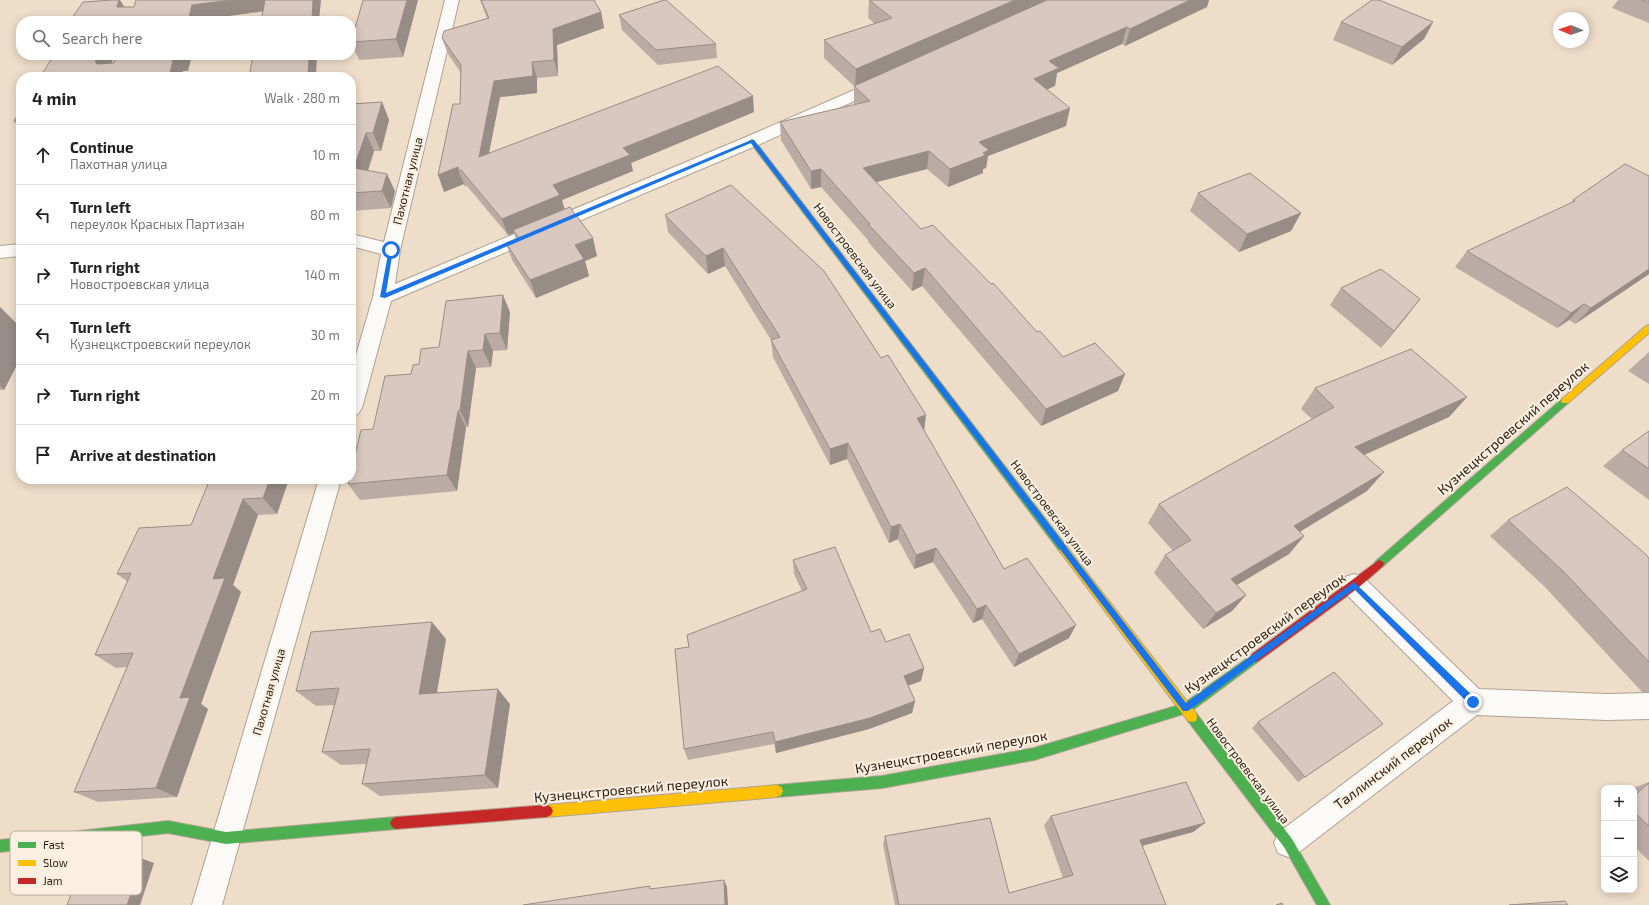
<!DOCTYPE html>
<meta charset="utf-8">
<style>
:root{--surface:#fff;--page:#f6f6f6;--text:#222;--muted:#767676;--line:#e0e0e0}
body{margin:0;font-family:"Exo 2",sans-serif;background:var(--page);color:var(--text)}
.controls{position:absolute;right:12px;bottom:12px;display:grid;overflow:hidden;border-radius:8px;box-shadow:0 2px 10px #0003}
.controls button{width:36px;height:36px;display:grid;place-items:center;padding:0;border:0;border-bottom:1px solid var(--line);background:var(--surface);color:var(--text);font:20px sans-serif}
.compass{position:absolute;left:1553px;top:12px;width:36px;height:36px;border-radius:50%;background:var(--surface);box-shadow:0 2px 10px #0003;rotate:272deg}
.stop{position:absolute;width:12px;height:12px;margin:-9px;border:3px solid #1a73e8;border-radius:50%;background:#fff}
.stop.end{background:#1a73e8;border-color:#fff;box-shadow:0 1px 4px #0008}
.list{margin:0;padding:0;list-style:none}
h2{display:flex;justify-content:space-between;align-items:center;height:52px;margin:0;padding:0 16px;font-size:17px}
h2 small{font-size:13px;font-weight:400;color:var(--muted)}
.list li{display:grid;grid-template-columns:26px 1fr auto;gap:12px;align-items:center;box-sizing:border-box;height:60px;padding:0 16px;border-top:1px solid var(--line)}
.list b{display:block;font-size:15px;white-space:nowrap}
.list p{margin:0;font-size:13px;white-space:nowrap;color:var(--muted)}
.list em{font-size:13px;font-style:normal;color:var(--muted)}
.icon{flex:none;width:22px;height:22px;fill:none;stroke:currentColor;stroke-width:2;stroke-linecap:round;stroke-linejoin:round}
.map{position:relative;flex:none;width:1649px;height:905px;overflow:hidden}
.search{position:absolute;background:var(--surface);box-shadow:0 2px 10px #0003;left:16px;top:16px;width:340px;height:44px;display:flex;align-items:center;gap:10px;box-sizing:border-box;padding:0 14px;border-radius:16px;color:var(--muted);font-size:15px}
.panel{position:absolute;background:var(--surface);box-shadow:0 2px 10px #0003;left:16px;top:72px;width:340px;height:412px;border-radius:16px}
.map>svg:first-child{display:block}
</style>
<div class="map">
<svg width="1649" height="905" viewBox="0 0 1649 905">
<rect width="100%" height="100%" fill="#edddc9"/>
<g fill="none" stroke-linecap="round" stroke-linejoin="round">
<g stroke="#aea293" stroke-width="2">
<path id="street" d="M445 0H459L400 250 395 284 746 137 875 81 880 79 885 81 888 84 885 87 758 145 391 301 362 408 358 414 351 416V372L373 297 381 254 351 246V234L384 242Z
M21 244V256L0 258V246Z
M319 479H341L222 905H192Z
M1354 574 1363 577 1479 689 1607 694 1649 693V719L1607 720 1477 715 1298 853 1288 857 1278 853 1274 843 1278 833 1453 701 1345 593 1342 585 1345 577Z"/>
</g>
<g stroke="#aea293" stroke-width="2">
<path id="fast" d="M752 139 754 140 1067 547 1069 550 1067 553 1064 554 1061 553 750 142 749 141Z
M1565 398 1568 399 1569 401 1568 403 1382 567 1379 568 1376 567 1374 564 1376 561 1562 399Z
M1256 652 1260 654 1261 657 1260 660 1190 712 1034 760 882 788 777 797 773 795 771 791 773 787 777 785 882 776 1034 748 1183 704Z
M1192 712 1196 713 1292 839 1330 905H1317L1284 847 1188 721 1187 717 1188 713Z
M396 817 400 819 402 823 400 827 396 829 226 844 168 833 0 852V840L168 821 226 832Z"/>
</g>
<g stroke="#aea293" stroke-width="2">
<path id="slow" d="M1649 325V333L1568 403H1562L1561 401 1562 399 1646 326Z
M1064 546 1067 547 1196 713 1197 717 1196 721 1192 722 1188 721 1061 553 1059 550 1061 547Z
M777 785 781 787 783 791 781 795 777 797 547 817 543 815 541 811 543 807 547 805Z"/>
</g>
<g stroke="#aea293" stroke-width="2">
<path id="jam" d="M1379 560 1382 561 1384 564 1382 567 1358 588 1260 660 1256 662 1252 660 1251 657 1252 654Z
M547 805 551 807 553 811 551 815 547 817 396 829 392 827 390 823 392 819 396 817Z"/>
</g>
<use href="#street" fill="#fcfaf7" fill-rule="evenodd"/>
<use href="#fast" fill="#4caf50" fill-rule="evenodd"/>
<use href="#slow" fill="#ffc107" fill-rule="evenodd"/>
<use href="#jam" fill="#c62828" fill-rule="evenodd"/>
</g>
<path fill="#baaca4" d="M418 0 403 57 359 60 351 42Z
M480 0H594L601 12 604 28 557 45 558 76 537 78V93L500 97 489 153 754 112 631 163 633 171 562 200 564 209 597 256 585 261 589 276 536 298 512 260 506 243 516 239 514 233 508 235 467 186H464V184L444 192 460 104 461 73 448 54 442 38 487 18Z
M869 0H1209L1207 7 1125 46 1122 44 1057 73 1055 86 1047 89 1066 126 988 156 986 168 983 169V173L948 187 927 169 876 182 921 229 1037 332 1063 357 1125 374 1118 391 1041 426 922 286 912 291 868 242V240L821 187 811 189 781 140 780 122 854 105V86L824 58V40L875 24 868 18Z
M1618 0H1649V23L1612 8Z
M619 15 716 44 717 58 658 65 622 30Z
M1341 22H1433L1424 39 1392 65 1333 40Z
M382 102 389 120 381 151H374L368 171 395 191 391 208 351 211V104Z
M21 110V130L14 121Z
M1625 164 1649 274 1575 324 1569 320 1557 328 1455 267 1467 251 1571 203 1573 200Z
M731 185 924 431 1004 569 1069 638 1014 667 982 619 973 623 933 562 914 569 898 539 889 543 847 459 830 465 773 357 771 340 725 266 708 274 668 232 665 215Z
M1198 193 1291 231 1239 252 1190 211Z
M1341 288 1420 299 1407 316 1381 348 1330 305Z
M0 307 21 328V357L4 390H0Z
M510 312 507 350 493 351 491 367 476 368 468 427H466L457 491 360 500 348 484 373 429 411 374 419 364 439 347Z
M1649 352V384L1628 371Z
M1315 388 1467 397 1449 417 1364 455 1367 491 1300 532 1304 536 1289 554 1237 585 1246 595 1232 611 1203 629 1154 573 1165 555 1173 551 1148 523 1159 504 1312 419 1301 409Z
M1649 431V500L1603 466 1622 450Z
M210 479H289L277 514 258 515 233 585 241 592 201 704 208 709 177 797 98 802 74 792 127 667 116 668 95 655 128 582 117 574 191 525Z
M1508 520 1649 558V692H1642L1544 586 1490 536Z
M793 560 871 632 886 642 924 668 921 681 908 686 915 701 912 713 869 729 776 753 774 744 688 760 684 749 689 647 802 591 794 574Z
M446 639 437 692 510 704 498 788 380 796 362 784 366 764 341 765 322 752 334 705 316 706 296 691Z
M1258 722 1383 724 1298 782 1252 728Z
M1649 782V861L1634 846V788H1633Z
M1604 809V817L1600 813Z
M1051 816 1205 823 1193 832 1142 846 1166 905H895L883 845 885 836 1009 893 1063 878 1044 825Z"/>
<path fill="#978c86" d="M119 0H120L129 14 117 7Z
M231 0H268L273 10 201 20 200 21H188L192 5Z
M313 0H321L319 21H312Z
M407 0H418L403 57 396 39Z
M1015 0H1051L855 87 856 69Z
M1190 0H1209L1207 7 1125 46 1130 29Z
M601 12 604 28 557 45 558 76 554 60 553 29Z
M1433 22 1424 39 1392 65 1402 47Z
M1127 27 1122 44 1057 73 1055 86 1030 97 1034 79 1049 61Z
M98 55H115L106 76 95 61Z
M179 55H192L188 71H183L182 77H169L174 56Z
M309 55H317L316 77H308Z
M532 62 537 78V93L500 97 485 173 479 157 494 81Z
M753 96 754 112 631 163 633 171 562 200 565 211 513 230 514 233 508 235 502 219 553 185 623 148Z
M382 102 389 120 381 151 373 133Z
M1070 108 1066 126 988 156 986 168 983 169V173L948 187 950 169 979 142Z
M366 133 374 151 363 186 354 168Z
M929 151 927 169 862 186 863 168Z
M458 167V170L464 184 444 192 438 175Z
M821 169V187L811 189V171Z
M387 174 395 191 391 208 382 191Z
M1301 213 1291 231 1239 252 1247 234Z
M593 238 597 256 585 261 589 276 536 298 530 280 575 245Z
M723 248 725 266 708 274 706 256Z
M925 268 922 286 912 291 914 273Z
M1649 269V274L1575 324 1591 308Z
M503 295 510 312 507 350 500 333Z
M1420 299 1407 316 1381 348 1394 331Z
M1584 304 1569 320 1557 328 1571 313Z
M0 307 21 328V357L4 390 0 386Z
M485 334 493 351 491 367 483 350Z
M468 351 476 368 468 427 460 410Z
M1125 374 1118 391 1041 426 1046 409Z
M1467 397 1449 417 1339 466 1355 447Z
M458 411 466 427 457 491 447 475Z
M926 415 924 432 917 418Z
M848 443 847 459 830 465V449Z
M1384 472 1367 491 1279 544 1294 526Z
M270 479H289L277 514 263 498Z
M243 499 258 515 233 585 241 592 201 704 208 709 177 797 156 788 180 698 213 579Z
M900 524 898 539 889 543 891 527Z
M1304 536 1289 554 1218 596 1231 579Z
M936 548 933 562 914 569 916 555Z
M1246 595 1232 611 1203 629 1216 613Z
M986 605 982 619 973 623 977 609Z
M432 622 446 639 434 709 419 694Z
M1076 625 1069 638 1014 667 1019 654Z
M924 668 921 681 901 688 904 676Z
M498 689 510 704 498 788 485 775Z
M915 701 912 713 869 729 776 753 775 742Z
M1205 823 1193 832 1130 849 1140 840Z
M143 859 154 863 140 905H127Z
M724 880 727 887 728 905H725Z"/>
<path fill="#d8c8bf" stroke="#978c86" d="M113 0H119L117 7H134L136 0H231L192 5 188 21H70L83 2Z
M265 0H313L312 21H261Z
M363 0H407L396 39 351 42Z
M481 0H594L601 12 553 29 554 60 532 62 533 76 494 81 479 157 718 66 753 96 623 148 630 155 553 185 560 195 502 219 461 170H458V167L438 175 453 104H460L461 65 442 38 444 31 489 18Z
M664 0H666L716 44 656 50 619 15Z
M869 0H1015L856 69 824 40 892 18Z
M1047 0H1190L1130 29 1127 27 1049 61 1059 68 1034 79 1070 108 979 142 989 150 983 153 986 155 950 169 929 151 863 168 921 229 933 225 991 284 993 283 1037 332 1040 331 1063 357 1095 343 1125 374 1046 409 925 268 914 273 868 224H870L821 169 811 171 780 122 870 101 854 86Z
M1372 0H1379L1433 22 1402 47 1341 22Z
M1641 0H1649V3Z
M54 55H98L95 61 97 64 114 63 117 55H179V56H174L169 77H40Z
M253 55H309L308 77H249Z
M382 102 373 133H366L354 168 387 174 382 191 351 193V104Z
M21 110V121H14Z
M1625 164 1649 176V269L1591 308 1584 304 1571 313 1467 251 1575 201 1573 200Z
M1250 173 1301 213 1247 234 1198 193Z
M731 185 824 271 881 358 888 355 926 415 917 418 1004 569 1027 558 1076 625 1019 654 986 605 977 609 936 548 916 555 900 524 891 527 848 443 830 449 771 340 780 337 723 248 706 256 665 215Z
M570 207 593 238 575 245 584 259 530 280 506 243 519 238 513 230Z
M1381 269 1420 299 1394 331 1341 288Z
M503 295 500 333 485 334 483 350 468 351 460 410 458 411 447 475 348 484 350 479H351V473L361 430 373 429 385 376 411 374 413 365 419 364 421 349 439 347 446 301Z
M1411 349 1467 397 1355 447 1384 472 1294 526 1304 536 1231 579 1246 595 1216 613 1165 555 1191 540 1159 504 1334 407 1315 388Z
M1649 431V469L1622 450Z
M210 479H270L263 498 243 499 213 579 225 578 180 698 190 697 156 788 74 792 133 653 95 655 131 573 117 574 139 528 191 525Z
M1567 487 1642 551 1649 558V662L1564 572 1508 520Z
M835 547 871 632 880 629 886 642 909 634 924 668 904 676 915 701 870 718 775 742 773 732 684 749 675 649 689 647 687 635 807 589 793 560Z
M432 622 419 694 498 689 485 775 362 784 370 749 322 752 339 688 296 691 311 632Z
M1334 672 1383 724 1305 777 1258 722Z
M1186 782 1205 823 1140 840 1166 905H899L885 836 990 818 1009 893 1073 875 1051 816Z
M1649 783V826L1634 812V796Z
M143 859 127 905H67L83 863Z
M724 880 725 905H523L650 886V889Z
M1565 901 1568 905H1509Z
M1282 903 1283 905H1276Z"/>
<path fill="#1a73e8" d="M751 140H754L1186 703 1354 582 1476 699V705H1470L1354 589 1188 711H1183L751 143 385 298 380 297 389 249 393 250 386 293Z"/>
<g text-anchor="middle" stroke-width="4" stroke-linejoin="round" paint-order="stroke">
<g font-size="12" fill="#271d0f" stroke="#fbefe1">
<text transform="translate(408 181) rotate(-76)" y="4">Пахотная улица</text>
<text transform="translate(855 256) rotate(53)" y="4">Новостроевская улица</text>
<text transform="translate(1052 513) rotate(53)" y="4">Новостроевская улица</text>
<text transform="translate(269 692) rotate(-74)" y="4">Пахотная улица</text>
<text transform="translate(1248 771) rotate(53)" y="4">Новостроевская улица</text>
</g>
<g font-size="14" fill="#271d0f" stroke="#fbefe1">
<text transform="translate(1513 428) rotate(-41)" y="5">Кузнецкстроевский переулок</text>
<text transform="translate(1265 633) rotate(-36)" y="5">Кузнецкстроевский переулок</text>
<text transform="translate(951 752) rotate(-10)" y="5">Кузнецкстроевский переулок</text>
<text transform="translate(1393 763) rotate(-37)" y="5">Таллинский переулок</text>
<text transform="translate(631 789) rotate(-5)" y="5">Кузнецкстроевский переулок</text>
</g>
</g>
<rect x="10" y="831" width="132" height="64" rx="6" fill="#fbefe1" stroke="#bbb0a2" stroke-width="1"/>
<rect x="18" y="842" width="18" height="6" fill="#4caf50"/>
<rect x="18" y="860" width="18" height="6" fill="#ffc107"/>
<rect x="18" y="878" width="18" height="6" fill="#c62828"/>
<g font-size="11" fill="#271d0f">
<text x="43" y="849">Fast</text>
<text x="43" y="867">Slow</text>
<text x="43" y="885">Jam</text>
</g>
</svg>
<div class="controls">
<button>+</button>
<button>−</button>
<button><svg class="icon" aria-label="layers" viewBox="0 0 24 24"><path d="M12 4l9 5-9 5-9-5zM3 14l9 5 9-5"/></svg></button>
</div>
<svg class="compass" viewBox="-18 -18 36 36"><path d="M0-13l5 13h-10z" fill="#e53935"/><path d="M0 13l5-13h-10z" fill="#767676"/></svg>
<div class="stop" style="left:391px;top:250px"></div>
<div class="stop end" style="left:1473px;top:702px"></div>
<div class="search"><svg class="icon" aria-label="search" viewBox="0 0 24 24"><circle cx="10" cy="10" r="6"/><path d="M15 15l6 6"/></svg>Search here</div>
<section class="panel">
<h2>4 min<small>Walk · 280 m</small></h2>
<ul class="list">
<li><svg class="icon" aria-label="ahead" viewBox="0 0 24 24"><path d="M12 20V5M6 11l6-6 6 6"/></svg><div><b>Continue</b><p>Пахотная улица</p></div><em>10 m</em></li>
<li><svg class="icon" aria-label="left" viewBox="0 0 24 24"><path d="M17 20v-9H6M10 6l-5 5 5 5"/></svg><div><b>Turn left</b><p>переулок Красных Партизан</p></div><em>80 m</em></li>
<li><svg class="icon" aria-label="right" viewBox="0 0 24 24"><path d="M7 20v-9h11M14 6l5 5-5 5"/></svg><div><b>Turn right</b><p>Новостроевская улица</p></div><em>140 m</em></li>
<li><svg class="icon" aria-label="left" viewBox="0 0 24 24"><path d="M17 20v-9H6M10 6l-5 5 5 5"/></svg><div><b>Turn left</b><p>Кузнецкстроевский переулок</p></div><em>30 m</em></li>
<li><svg class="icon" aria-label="right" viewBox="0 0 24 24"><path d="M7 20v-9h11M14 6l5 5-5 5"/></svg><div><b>Turn right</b></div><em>20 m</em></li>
<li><svg class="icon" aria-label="arrive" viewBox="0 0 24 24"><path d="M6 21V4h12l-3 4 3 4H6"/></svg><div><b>Arrive at destination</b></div></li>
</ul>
</section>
</div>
